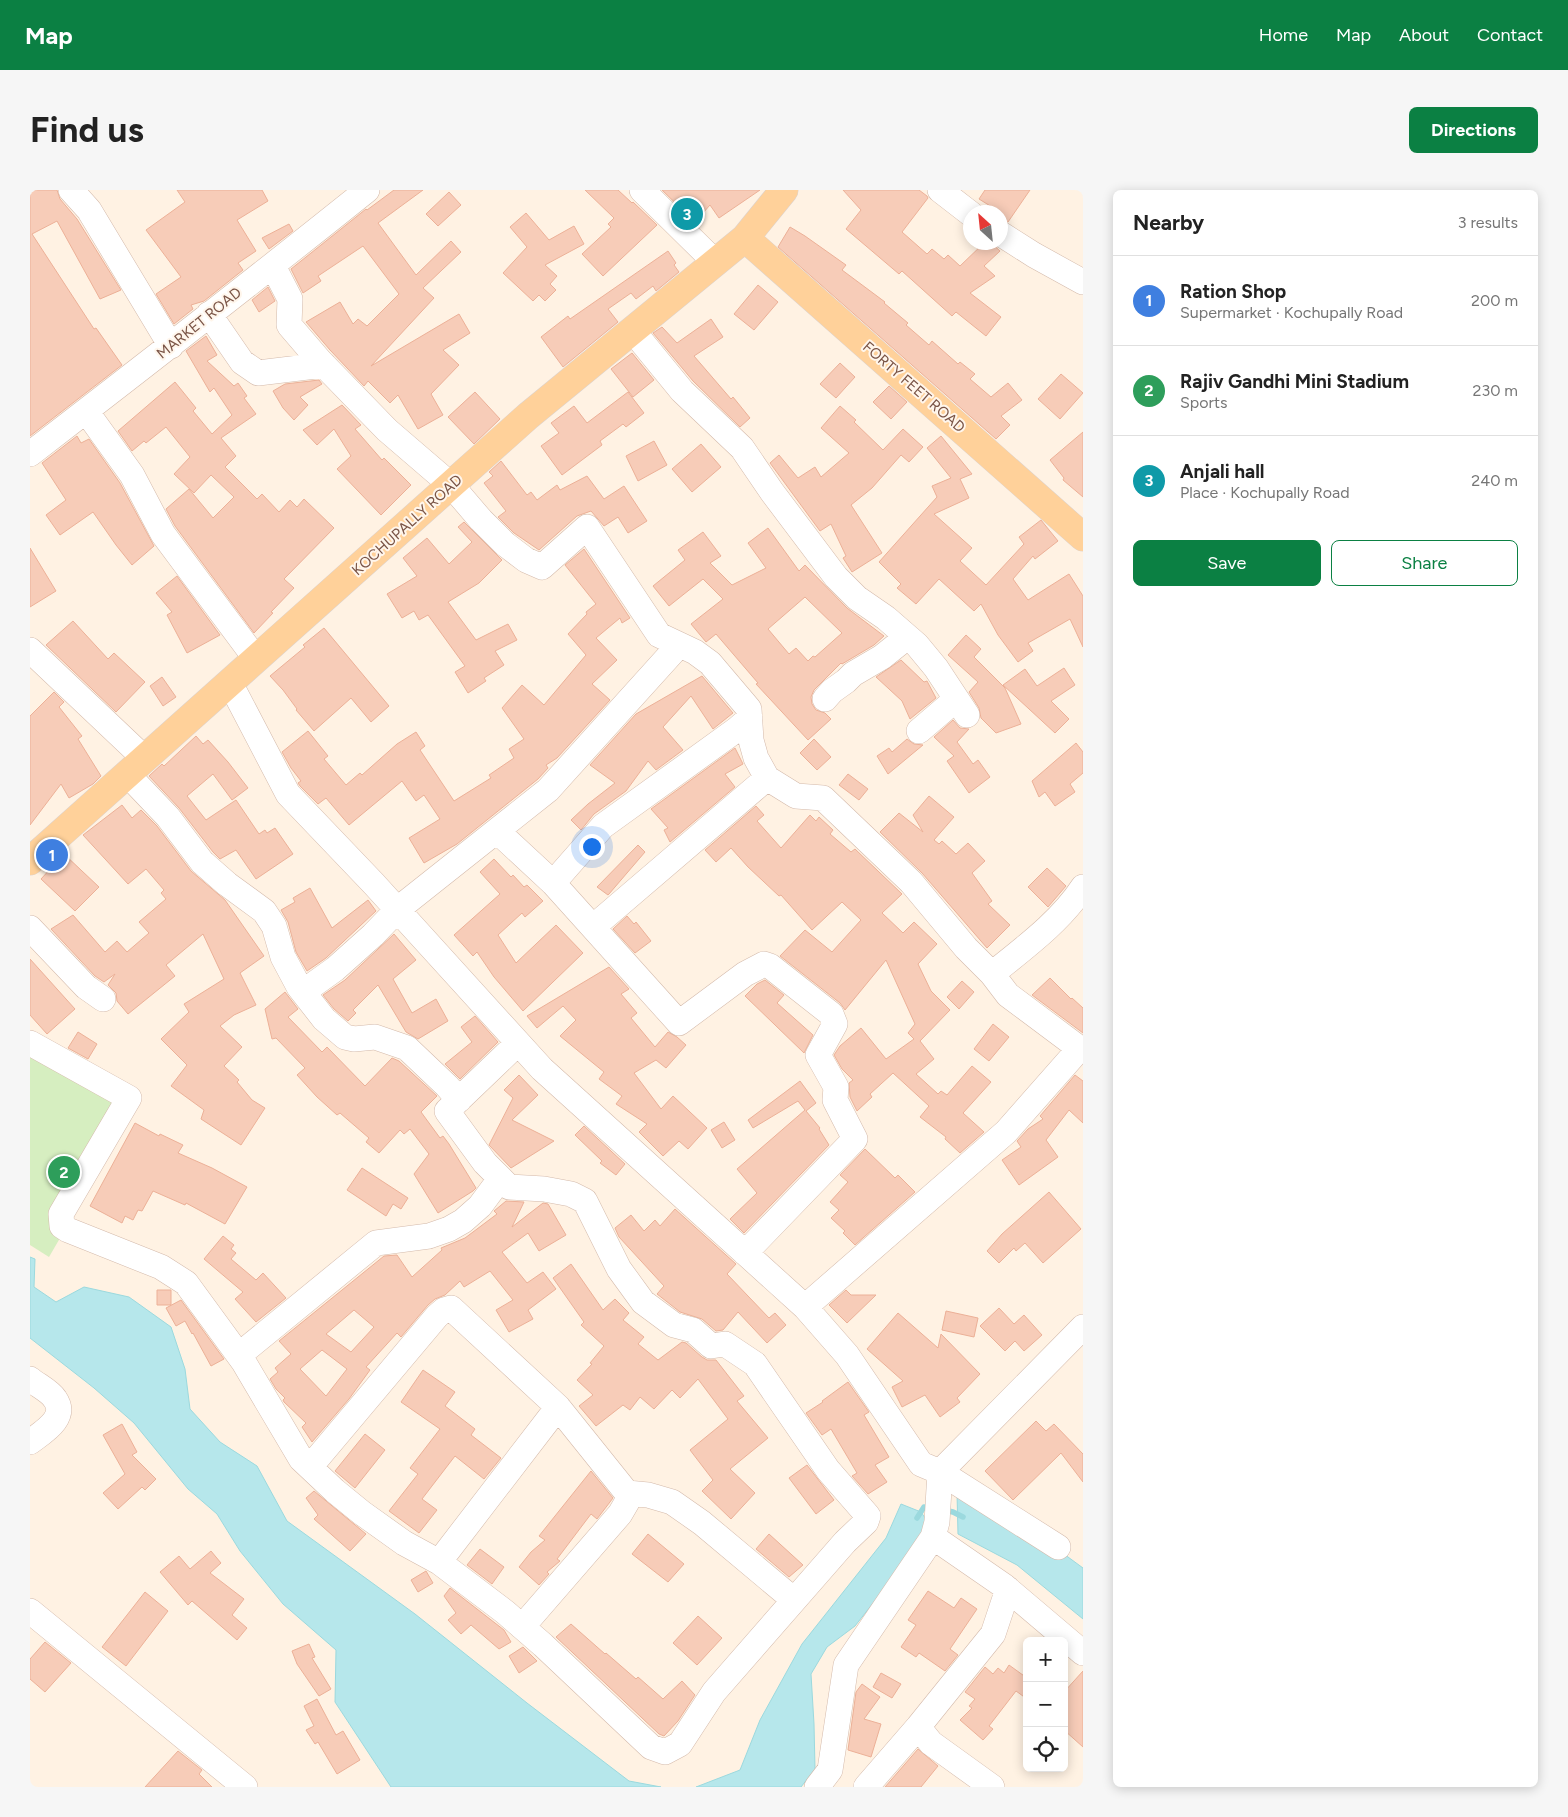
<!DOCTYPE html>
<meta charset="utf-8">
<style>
:root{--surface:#fff;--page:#f6f6f6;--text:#222;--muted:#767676;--line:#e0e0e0;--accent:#0b8043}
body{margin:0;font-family:Figtree,sans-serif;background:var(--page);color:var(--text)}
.controls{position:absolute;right:15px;bottom:15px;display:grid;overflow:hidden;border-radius:8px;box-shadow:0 2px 12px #0003}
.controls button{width:45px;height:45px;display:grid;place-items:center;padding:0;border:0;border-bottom:1px solid var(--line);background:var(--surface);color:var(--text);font:25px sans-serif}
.compass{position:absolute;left:933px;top:15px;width:45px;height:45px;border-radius:50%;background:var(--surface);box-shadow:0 2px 12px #0003;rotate:333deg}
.you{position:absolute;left:561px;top:656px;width:18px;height:18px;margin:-12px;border:4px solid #fff;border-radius:50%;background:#1a73e8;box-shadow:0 0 0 8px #1a73e833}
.badge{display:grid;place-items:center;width:32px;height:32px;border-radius:50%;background:var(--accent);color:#fff;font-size:16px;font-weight:700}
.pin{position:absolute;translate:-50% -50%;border:2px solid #fff;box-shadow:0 1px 5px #0006}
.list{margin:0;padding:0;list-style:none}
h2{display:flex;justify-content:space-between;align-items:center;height:65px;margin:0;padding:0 20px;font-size:21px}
h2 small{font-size:16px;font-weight:400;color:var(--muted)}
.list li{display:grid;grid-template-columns:32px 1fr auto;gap:15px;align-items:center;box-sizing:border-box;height:90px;padding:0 20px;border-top:1px solid var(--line)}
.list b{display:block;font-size:19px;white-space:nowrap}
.list p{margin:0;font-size:16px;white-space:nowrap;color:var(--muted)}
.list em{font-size:16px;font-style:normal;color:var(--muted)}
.actions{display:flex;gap:10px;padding:15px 20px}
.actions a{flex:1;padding:11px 0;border:1px solid var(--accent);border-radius:8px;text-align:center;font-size:18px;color:var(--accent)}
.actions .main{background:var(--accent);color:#fff}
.icon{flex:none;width:28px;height:28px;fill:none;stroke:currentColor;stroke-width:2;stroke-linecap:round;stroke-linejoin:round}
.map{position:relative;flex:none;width:1053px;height:1597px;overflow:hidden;border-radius:8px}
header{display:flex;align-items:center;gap:30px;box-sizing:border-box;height:70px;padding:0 25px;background:var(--accent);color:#fff}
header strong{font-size:24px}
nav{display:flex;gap:28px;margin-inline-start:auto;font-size:18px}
.intro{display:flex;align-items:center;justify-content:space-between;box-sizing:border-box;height:120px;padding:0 30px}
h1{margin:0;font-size:35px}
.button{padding:12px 22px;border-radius:8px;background:var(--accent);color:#fff;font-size:18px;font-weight:700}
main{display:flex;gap:30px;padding:0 30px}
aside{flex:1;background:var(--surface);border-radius:8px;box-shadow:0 2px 12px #0003}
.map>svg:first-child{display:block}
</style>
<header>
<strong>Map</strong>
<nav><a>Home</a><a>Map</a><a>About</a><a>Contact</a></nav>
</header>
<div class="intro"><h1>Find us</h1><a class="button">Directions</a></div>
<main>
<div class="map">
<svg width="1053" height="1597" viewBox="0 0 1053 1597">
<rect width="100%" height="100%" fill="#fff2e3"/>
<path fill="#d6eec0" d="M0 852 111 909 19 1067 0 1055Z"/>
<path fill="#b6e7eb" stroke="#9bd9de" d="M0 1067 5 1069 4 1097 26 1112 54 1097 99 1107 141 1137 155 1179 160 1219 190 1252 227 1276 257 1331 385 1424 497 1513 599 1591 631 1597H361L305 1512 306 1460 253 1414 210 1361 187 1324 158 1299 104 1233 64 1198 0 1148Z
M927 1303 989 1331 1053 1378V1429L987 1375 928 1344Z
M871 1314 891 1322 902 1338 825 1436 797 1457 781 1484 784 1534 785 1579 771 1597H666L710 1580 730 1530 772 1454 856 1348Z"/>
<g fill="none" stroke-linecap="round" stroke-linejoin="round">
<path stroke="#9bd9de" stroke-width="5.5" d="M914 1320 923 1322 933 1327
M887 1328 894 1317 902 1319"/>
</g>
<path fill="#f7ccb8" stroke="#ecb097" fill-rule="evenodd" d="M0 0H27L30 9 47 29 91 100 70 109 27 31 2 44 64 139 66 138 92 175 0 246Z
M147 0H232L238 11 207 30 226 61 208 73 213 80 174 111 161 115 163 119 144 134 126 104 151 87 116 40 155 12Z
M364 0H393L348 33 386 85 421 51 431 62 393 98 404 108 341 176 429 124 440 143 413 160 429 175 401 204 413 225 388 239 368 205 360 213 338 191 334 196 300 160 276 132 310 112 323 134 328 129 337 136 369 104 333 56 288 86 291 91 273 103 261 79 336 19 337 20Z
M555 0H588L602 13 603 12 627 35 573 86 552 64 581 37 578 34 584 28Z
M632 0H730L689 28 680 15 665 32Z
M813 0H889L897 6 898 8 872 42 897 64 902 59 914 69 918 65 930 76 955 52H960L970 61 954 76 965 86 940 103 971 127 956 146 926 122 922 126 872 81 869 84 816 39 831 20Z
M955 0H1000L978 32 970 30V22L949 9Z
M419 2 431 15 408 36 396 24Z
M496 23 519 50 544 36 554 54 515 75 527 86 520 94 526 100 515 111 509 105 503 111 473 83 497 57 480 37Z
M259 34 263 41 239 59 232 48Z
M760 37 775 46 816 75 812 80 855 112 854 113 878 133 876 135 899 155 902 151 928 174 930 172 945 184 940 189 961 207 978 193 992 210 971 226 980 235 966 249 748 57Z
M638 61 646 73 644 75 649 82 626 101 623 96 606 109 601 103 578 119 588 132 533 177 511 147 538 126 540 129Z
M728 95 748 112 724 140 704 124Z
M238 97 245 111 229 122 222 110Z
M681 129 693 147 664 166 701 209 703 207 720 228 710 237 663 191 623 143 632 137 647 153Z
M176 146 187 165 177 171 204 196 208 193 217 206 214 208 226 224 191 248 206 266 195 277 227 309 232 304 249 322 260 310 267 317 274 309 304 338 254 389 264 398 241 422 243 423 224 443 145 336 136 319 159 299 183 328 204 307 181 285 164 303 144 284 160 267 136 237 116 253 114 251 102 261 88 241 145 192 166 218 163 221 182 244 202 225 184 198 180 202 156 161Z
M602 163 624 190 603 207 581 179Z
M810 173 825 187 806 208 790 194Z
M1031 184 1053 203 1030 229 1008 209Z
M289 190 292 194 270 207 278 215 264 230 253 218 243 201 255 194Z
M859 196 877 212 861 229 843 212Z
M445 202 470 229 444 254 418 227Z
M598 202 614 223 596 237 593 234 570 251 572 255 532 285 511 256 529 243 521 233 544 216 557 233Z
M312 215 331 235 325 239 352 270 354 268 381 295 351 325 307 279 321 266 304 239 287 255 273 240Z
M810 216 826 230 824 232 853 260 873 239 893 257 879 272 871 265 842 298 821 315 852 363 822 382 813 368 816 366 801 334 790 341 740 273 749 265 768 288 785 277 791 287 819 263 791 238Z
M1053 242V307L1033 290 1034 288 1020 270Z
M47 246 51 253 59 249 90 293 124 356 102 375 86 355 63 322 30 345 16 325 36 310 12 273Z
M911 246 942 284 930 289 939 308 904 324 942 358 930 371 956 395 994 354 989 347 1011 330 1028 351 1005 369 1003 366 983 389 998 410 1039 384 1053 406V457L1040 429 998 453 1003 461 988 472 968 445 951 414 944 421 909 389 886 414 867 398 871 394 849 372 907 307 902 296 921 288 897 258Z
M624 251 637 275 608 291 596 266Z
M671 254 691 277 662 302 642 279Z
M471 271 497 305 501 302 507 310 527 295 530 300 557 286 574 309 594 296 617 331 598 343 588 327 574 336 561 321 547 326 509 360 484 343 468 327 476 321 454 293 463 286 459 282Z
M434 332 472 370 449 393 418 412 446 450 478 434 487 450 465 461 474 475 454 488 456 491 438 503 425 482 435 476 398 425 389 430 384 421 372 428 357 404 387 386 373 368 397 348 419 374 442 352 428 337Z
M738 338 769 381 775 375 817 418 854 446 844 455 812 474 811 473 784 500 781 507 782 514 786 520 795 523 801 529 778 550 726 494 728 493 686 444 676 452 661 434 693 409 673 389 639 416 623 396 655 370 648 360 673 342 691 366 680 373 702 395 736 378 718 353ZM775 407 812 443 785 467 783 466 778 471 766 458 759 464 738 439Z
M0 358 26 401 0 417Z
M554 359 600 428 592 433 590 428 566 448 587 470 562 494 580 510 527 568 516 575 518 578 508 589 427 654 394 673 379 648 410 629 394 605 386 611 372 591 319 635 296 608 288 614 270 596 268 593 271 591 261 578 252 562 278 541 298 566 294 569 316 595 330 583 332 585 367 554 386 542 395 556 390 560 424 611 461 588 459 585 484 568 479 559 494 549 472 518 492 495 514 515 556 465 538 444 557 424 556 422 566 414 535 375Z
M147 386 190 445 157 463 137 425 142 422 126 403Z
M43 431 78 469 84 463 115 492 86 522 16 455Z
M294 438 359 516 341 532 321 508 284 541 266 520 267 519 253 500 240 486 275 457 273 455Z
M936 445 951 459 944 467 975 498 991 534 966 543 951 528 949 518 939 502 948 492 918 465Z
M871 470 894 492 897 491 906 508 880 529 872 511 846 487Z
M1034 478 1045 495 1021 511 1039 529 1025 543 973 495 995 479 1007 496Z
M672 486 703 523 683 539 661 506 633 537 653 560 626 580 618 571 596 601 564 624 551 640 541 630 558 614 585 593 560 575 606 524Z
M132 487 146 507 133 516 120 496Z
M24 502 34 512 29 517 52 546 48 549 71 586 63 594 39 608 31 594 0 635V526Z
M923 530 930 538 939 539 927 552 943 574 948 570 960 587 939 603 917 571 924 566 904 547Z
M166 546 173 554 178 550 198 572 218 598 202 610 183 584 157 606 176 630 206 610 229 644 235 640 237 643 245 638 263 664 226 689 206 660 190 669 183 662 149 618 119 586 132 574 134 576Z
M784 549 801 567 787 580 770 563Z
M877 549 884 554 893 555 858 584 847 566 859 558 862 562Z
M1046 553 1053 562V583L1040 594 1045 602 1025 616 1015 602 1009 607 1002 591Z
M705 558 713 574 695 584 705 597 640 652 634 640 638 638 621 619Z
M818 584 838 599 829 610 809 595Z
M899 606 924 627 904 650 909 654 912 651 926 664 938 653 955 671 942 683 962 711 958 714 980 735 957 758 892 683 850 642 869 623 893 642 883 625Z
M92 615 102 628 111 620 127 636 161 681 195 710 234 766 210 783 226 815 204 825 190 836 212 857 194 876 209 890 207 892 222 910 235 918 211 955 171 929 174 920 141 896 157 875 131 849 159 822 154 814 194 789 173 744 136 775 145 786 98 824 87 811 86 803 78 795 85 784 74 792 65 786 21 739 43 725 75 762 87 751 97 762 119 743 109 732 136 709 131 703 134 700 116 679 98 694 53 645Z
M726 616 734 625 727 631 751 658 780 625 786 631 789 627 803 640 800 644 821 662 825 659 872 704 852 723 873 743 884 732 907 754 888 774 901 801 920 820 890 851 904 869 886 884 908 904 911 901 917 905 942 876 961 892 933 923 954 942 930 963 915 949 916 947 890 927 899 916 863 883 840 904 842 907 827 921 820 907 819 893 823 890 812 879 804 865 810 856 831 838 856 869 884 849 878 843 885 834 856 770 815 820 810 813 750 766 775 740 802 762 831 730 812 712 782 740 751 705 749 706 718 677 701 658 686 672 675 660Z
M608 655 615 662 579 704 578 705 567 697Z
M34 664 69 697 45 721 11 689Z
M464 669 481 687 483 685 494 697 497 695 513 711 495 727 492 723 468 745 486 773 526 735 553 763 493 821 464 787 447 762 443 766 424 745 470 704 450 682Z
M1017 678 1036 696 1018 717 998 697Z
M280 698 302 738 338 710 346 721 296 768 277 781 266 762 258 732 251 720 265 712 263 708Z
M597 726 604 734 606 732 621 751 605 763 583 739Z
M364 744 386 770 363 789 382 823 406 809 418 831 388 849 376 842 348 795 323 820 326 823 318 831 304 819 293 805 315 790Z
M0 769 45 819 17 844 0 825Z
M579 777 599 799 591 804 607 823 601 828 625 857 638 842 647 847 656 855 636 878 626 870 604 883 631 919 643 906 677 938 658 959 649 951 633 966 609 942 617 934 586 914 592 906 569 889 574 882 530 846 546 830 533 816 507 838 497 826Z
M1020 788 1041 809 1042 808 1053 818V843L1002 805Z
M735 790 754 805 747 813 783 845 774 863 715 806 727 794Z
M932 791 944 802 929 819 917 807Z
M255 802 268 819 258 827 292 862 297 857 335 896 362 868 369 871 407 906 391 922 410 948 413 946 419 954 446 998 443 1001 408 1023 384 984 399 964 380 939 374 944 370 940 349 963 336 952 339 948 310 923 307 925 287 907 267 885 275 878 246 848 242 849 235 819Z
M445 826 468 852 430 889 415 874 442 852 431 837Z
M963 834 979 847 959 871 944 859Z
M48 842 67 854 58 869 38 858Z
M489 885 508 905 482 930 524 951 481 978 459 955 483 908 474 900Z
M1045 885 1053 891V933L1039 920 1016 950 1028 967 989 995 972 970 991 957 987 951 998 939 1013 929 1010 926Z
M770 891 786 913 776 921 790 938 789 939 799 955 714 1043 700 1029 727 1003 707 979 775 920 768 911 723 938 718 930Z
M694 932 705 950 692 958 681 940Z
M105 933 129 946 130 944 153 955 148 963 182 978 217 997 195 1034 156 1013 155 1015 123 1001 112 1021 108 1020 103 1030 95 1026 92 1033 60 1016Z
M554 936 595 974 586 985 570 973 572 971 545 945Z
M835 959 865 988 868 985 885 1002 825 1055 813 1043 815 1041 801 1028 809 1020 800 1012 818 992 810 985Z
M332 978 378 1008 371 1019 363 1014 356 1026 317 1000Z
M1019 1002 1051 1039 1013 1073 995 1053 986 1061 984 1058 969 1073 957 1061 972 1044Z
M476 1011 494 1012 482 1037 513 1013 518 1014 536 1045 509 1061 498 1043 472 1062 497 1093 513 1082 526 1099 498 1120 503 1129 479 1142 466 1120 483 1110 460 1081 434 1097 430 1091 415 1105 405 1109 398 1115 371 1147 367 1143 336 1177 340 1180 319 1209 282 1252 272 1237 276 1233 254 1212 253 1210 255 1208 246 1199 240 1189 248 1182 245 1178 261 1164 249 1151 354 1066 367 1065 382 1087 412 1060 411 1058 435 1048 467 1024 464 1021ZM324 1120 344 1137 321 1162 296 1144ZM292 1160 317 1179 296 1206 270 1179Z
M645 1019 706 1074 697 1084 739 1128 745 1123 756 1135 737 1153 708 1122 693 1140 686 1141 672 1129 650 1122 627 1104 634 1096 589 1047 585 1038 601 1025 614 1041 625 1030 630 1036Z
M193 1046 204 1055 201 1059 206 1063 201 1069 226 1090 233 1083 256 1108 226 1132 205 1109 213 1102 174 1069Z
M541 1074 573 1120 585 1109 599 1123 593 1130 614 1147 608 1154 628 1170 652 1152 656 1153 672 1167 677 1170H686L714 1206 707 1211 738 1248 700 1279 725 1303 701 1329 672 1301 683 1290 660 1260 698 1229 668 1189 650 1208 642 1200 624 1219 610 1207 600 1220 593 1215 566 1236 549 1216 563 1205 547 1190 562 1174 560 1173 574 1156 551 1135 554 1132 523 1088Z
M127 1100H141V1115H127Z
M816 1100 821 1105H846L817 1133 799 1115Z
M151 1110 194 1169 181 1176 163 1143 162 1144 155 1131 146 1136 136 1118Z
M969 1118 984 1134 994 1125 1012 1145 994 1161 985 1151 975 1161 950 1136Z
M916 1121 948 1128 944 1147 912 1140Z
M868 1123 908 1158 911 1144 950 1184 927 1208 930 1212 910 1227 895 1205 872 1217 862 1197 873 1191 837 1159Z
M393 1180 425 1202 415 1216 445 1239 441 1245 471 1268 454 1289 425 1266 392 1309 407 1320 389 1343 359 1321 388 1284 380 1278 410 1239 371 1212Z
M818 1192 839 1222 834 1225 859 1267 845 1275 857 1292 838 1304 822 1286 827 1283 801 1239 792 1245 776 1223 793 1212 792 1211Z
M1006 1231 1016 1241 1024 1234 1053 1264V1292L1031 1263 983 1310 955 1281Z
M92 1234 107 1262 102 1265 126 1289 115 1300 112 1297 88 1319 73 1303 95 1284 73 1245Z
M335 1244 355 1260 325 1298 305 1281Z
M777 1275 804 1310 786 1324 759 1288Z
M561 1281 583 1308 567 1329 561 1324 527 1369 530 1371 517 1382 519 1384 509 1395 489 1377 501 1362 515 1350 509 1346Z
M284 1301 336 1344 320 1361 284 1329 288 1325 276 1308Z
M618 1344 654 1374 638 1392 602 1364Z
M739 1344 773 1375 759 1387 726 1359Z
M450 1359 474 1377 462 1394 437 1375Z
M181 1361 191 1373 180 1383 214 1409 202 1425 217 1438 207 1450 162 1411 158 1415 130 1382 149 1366 160 1379Z
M396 1381 403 1393 388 1402 381 1390Z
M420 1398 474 1440 481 1452 469 1459 441 1435 431 1444 418 1430 426 1423 414 1406Z
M898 1401 924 1418 931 1408 947 1419 920 1459 928 1465 915 1481 889 1463 886 1467 871 1457 886 1435 878 1430Z
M115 1402 138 1421 96 1476 72 1457Z
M668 1426 692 1448 667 1475 643 1453Z
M541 1434 575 1464 576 1463 606 1489 608 1487 633 1509 652 1491 665 1505 648 1531 634 1546 629 1544 526 1447Z
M15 1452 41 1473 15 1502 0 1489V1469Z
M279 1454 285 1467 282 1468 301 1499 289 1506 267 1474 262 1461Z
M493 1457 507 1471 489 1483 479 1466Z
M979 1475 997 1488V1509L986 1501 959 1536 963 1539 953 1550 930 1530 942 1518 939 1516 945 1509 935 1502 955 1477 963 1484 968 1478 974 1483Z
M1053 1481V1557L1034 1540V1502Z
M851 1483 871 1494 862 1508 843 1497Z
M832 1494 850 1507 834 1529 851 1534 841 1567 818 1560 826 1502Z
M287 1509 306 1545 313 1541 330 1570 307 1584 288 1552 285 1554 276 1540 284 1536 274 1516Z
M888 1559 908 1576 891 1597H855Z
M148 1561 172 1580 169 1584 182 1597H115Z"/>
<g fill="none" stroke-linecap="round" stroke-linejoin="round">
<g stroke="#d4baab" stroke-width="26">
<path id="minor" d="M41 0 59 20 141 156
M612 0 686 73
M910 0 941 24
M971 44 1004 65 1053 92
M243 76 260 109 259 135 289 170 357 240 421 295 451 330 475 354 496 370 512 377 557 337 629 445 665 462 680 473 719 519 721 550 726 568 737 588 766 606 793 608 881 692 936 758 962 784 978 805 1053 861
M179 124 212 172 228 183 294 175
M603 141 652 201 712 258 742 302 806 387 827 408 856 428 887 455 906 478 937 525
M56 221 102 285 133 344 226 469
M0 264C113 177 226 89 337 0
M0 460 114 568
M200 493 258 604 344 694 512 879 775 1117 817 1165 891 1274 910 1282 1028 1357
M795 509 802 501 816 491 823 484 852 467 877 447
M889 541 917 517 927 511
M98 585 138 627 172 672 197 694 234 721 244 736 253 767 269 797 294 829 315 847 324 849 345 847 377 858 417 896 429 910
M467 641 523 693 573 636 706 540 720 528
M523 693 649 833 715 784 734 774 740 776 801 824 805 834 788 865 806 897 805 910 825 949 715 1063
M563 737 737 588
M0 738 56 797 73 809
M962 784C994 758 1030 732 1053 697
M273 802 305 779 343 745 368 719 518 600 649 455
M0 853 99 908 31 1024 32 1036 38 1040 131 1077 156 1093 213 1171 271 1269 305 1301 332 1323 374 1353 409 1372 475 1422 513 1455 621 1557 635 1562 650 1554 684 1502 815 1352 836 1332 838 1326 798 1280 725 1174 695 1154 681 1156 663 1140 644 1135 613 1112 589 1079 555 1011 541 1004 514 999 479 997 455 973 417 921 488 853
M775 1117 976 942 1050 858
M209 1165 346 1053 399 1046 419 1039 433 1031 450 1016 470 989
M0 1189C7 1195 20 1201 25 1209 38 1228 13 1242 0 1252
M280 1277 407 1126 414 1120 421 1118 528 1217 409 1372
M597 1303 618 1305 642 1312 672 1333 764 1410
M903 1347 974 1396 1053 1463
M0 1421 215 1597
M492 1437 590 1324 597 1312V1303L528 1217
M888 1537 901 1553 962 1597
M787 1597 800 1580 816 1475 903 1347 907 1332 910 1282 1053 1137
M836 1597 888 1537 963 1444 978 1399"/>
</g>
<g stroke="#dcd3cf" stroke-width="29">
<path id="major" d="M715 48 1053 347
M0 671 498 226 715 48 754 0"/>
</g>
<use href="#minor" stroke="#fff" stroke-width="25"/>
<use href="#major" stroke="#ffd19a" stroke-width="28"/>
</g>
<g text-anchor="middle" stroke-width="4" stroke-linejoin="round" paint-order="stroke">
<g font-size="15" fill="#7a5446" stroke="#fff6ec">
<text transform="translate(169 133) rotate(-39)" y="5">MARKET ROAD</text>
<text transform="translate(884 197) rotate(41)" y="5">FORTY FEET ROAD</text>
<text transform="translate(377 335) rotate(-42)" y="5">KOCHUPALLY ROAD</text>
</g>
</g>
</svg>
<div class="controls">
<button>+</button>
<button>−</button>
<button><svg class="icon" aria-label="locate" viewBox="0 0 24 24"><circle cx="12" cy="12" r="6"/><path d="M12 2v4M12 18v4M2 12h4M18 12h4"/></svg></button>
</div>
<svg class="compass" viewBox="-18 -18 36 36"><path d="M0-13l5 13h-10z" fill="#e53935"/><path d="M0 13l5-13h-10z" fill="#767676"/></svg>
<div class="you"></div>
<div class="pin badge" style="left:22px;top:665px;background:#3f7fe0">1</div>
<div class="pin badge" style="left:34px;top:982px;background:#2e9e5b">2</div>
<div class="pin badge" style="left:657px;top:24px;background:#0f9aa8">3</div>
</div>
<aside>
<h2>Nearby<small>3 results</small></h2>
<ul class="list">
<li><span class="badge" style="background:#3f7fe0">1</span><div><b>Ration Shop</b><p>Supermarket · Kochupally Road</p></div><em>200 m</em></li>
<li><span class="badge" style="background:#2e9e5b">2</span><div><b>Rajiv Gandhi Mini Stadium</b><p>Sports</p></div><em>230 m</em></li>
<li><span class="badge" style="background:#0f9aa8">3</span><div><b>Anjali hall</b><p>Place · Kochupally Road</p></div><em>240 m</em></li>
</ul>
<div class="actions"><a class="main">Save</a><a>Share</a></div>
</aside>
</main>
